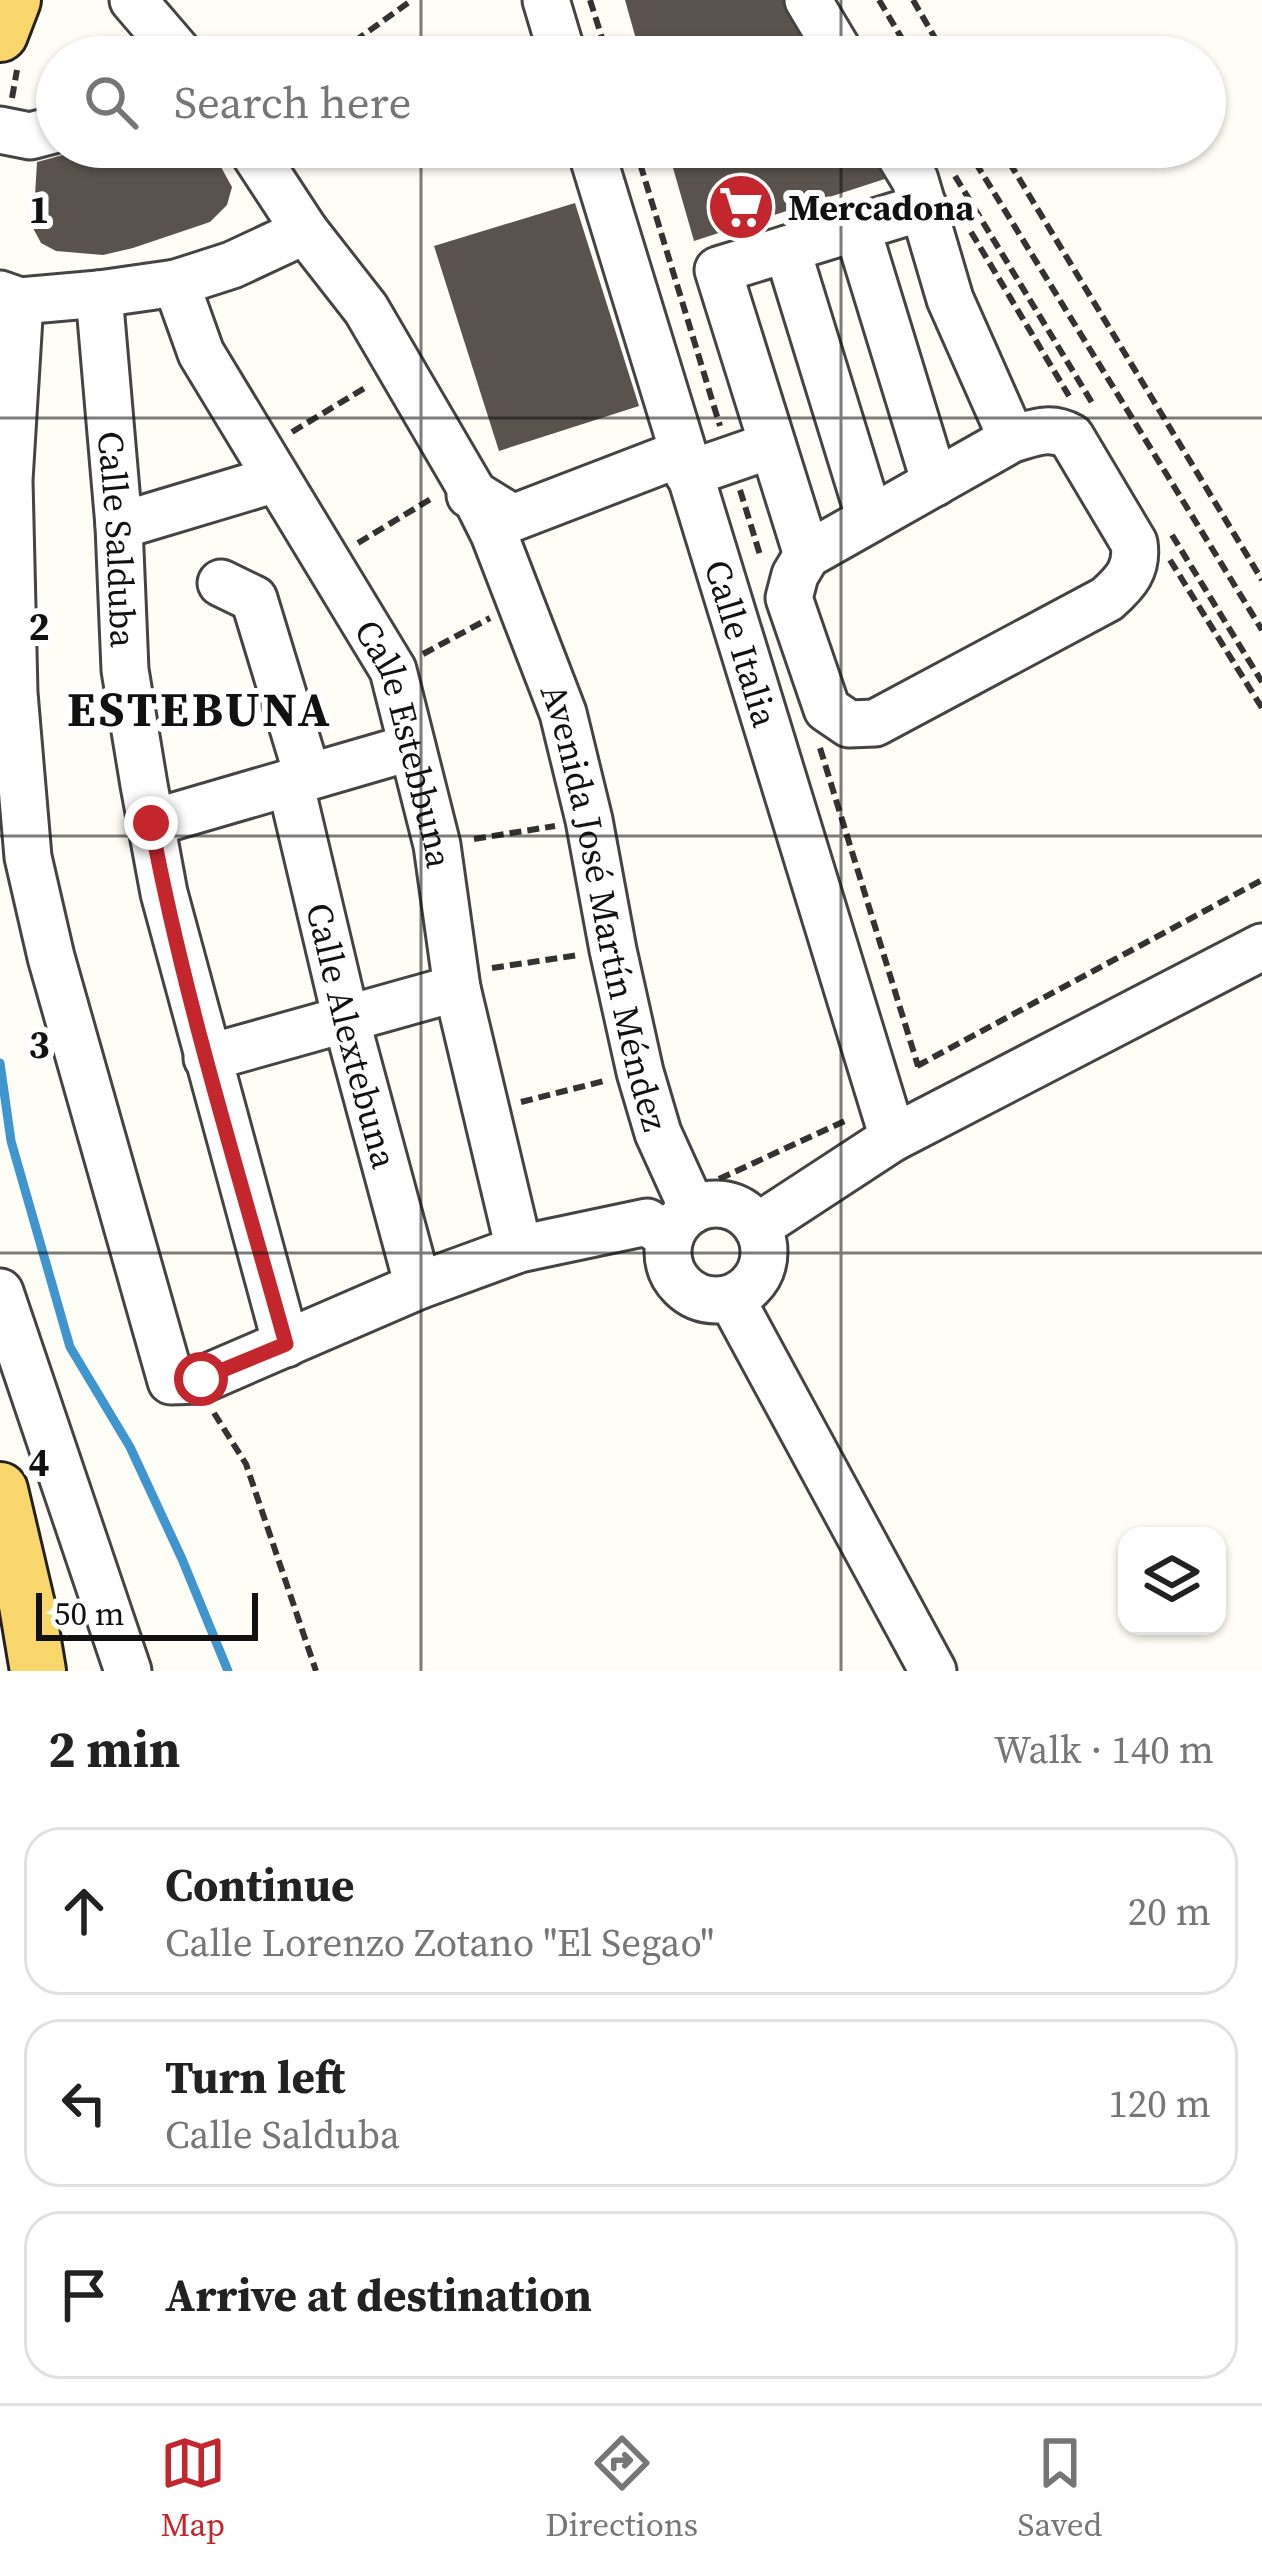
<!DOCTYPE html>
<meta charset="utf-8">
<style>
:root{--surface:#fff;--page:#f6f6f6;--text:#222;--muted:#767676;--line:#e0e0e0;--accent:#c4262e}
body{margin:0;font-family:"Source Serif 4",serif;background:var(--page);color:var(--text)}
.controls{position:absolute;right:36px;bottom:36px;display:grid;overflow:hidden;border-radius:24px;box-shadow:0 3px 9px #0004}
.controls button{width:108px;height:108px;display:grid;place-items:center;padding:0;border:0;border-bottom:3px solid var(--line);background:var(--surface);color:var(--text);font:60px sans-serif}
.scale{position:absolute;left:36px;bottom:30px;width:222px;box-sizing:border-box;padding-left:12px;border:6px solid #111;border-top:0;font-size:33px;line-height:42px;white-space:nowrap;color:#111;-webkit-text-stroke:9px #fff;paint-order:stroke}
.stop{position:absolute;width:36px;height:36px;margin:-27px;border:9px solid #c4262e;border-radius:50%;background:#fff}
.stop.end{background:#c4262e;border-color:#fff;box-shadow:0 3px 12px #0008}
.list{margin:0;padding:0;list-style:none}
h2{display:flex;justify-content:space-between;align-items:center;height:156px;margin:0;padding:0 48px;font-size:51px}
h2 small{font-size:39px;font-weight:400;color:var(--muted)}
.list li{display:grid;grid-template-columns:78px 1fr auto;gap:36px;align-items:center;box-sizing:border-box;height:168px;margin:0 24px 24px;padding:0 24px;border:3px solid var(--line);border-radius:36px}
.list b{display:block;font-size:45px;white-space:nowrap}
.list p{margin:0;font-size:39px;white-space:nowrap;color:var(--muted)}
.list em{font-size:39px;font-style:normal;color:var(--muted)}
.icon{flex:none;width:66px;height:66px;fill:none;stroke:currentColor;stroke-width:2;stroke-linecap:round;stroke-linejoin:round}
.map{position:relative;flex:none;width:1262px;height:1671px;overflow:hidden}
.search{position:absolute;background:var(--surface);box-shadow:0 3px 9px #0004;left:36px;right:36px;top:36px;height:132px;display:flex;align-items:center;gap:30px;box-sizing:border-box;padding:0 42px;border-radius:66px;color:var(--muted);font-size:45px}
.sheet{height:732px;background:var(--surface)}
nav{display:flex;justify-content:space-around;align-items:center;box-sizing:border-box;height:168px;border-top:3px solid var(--line);background:var(--surface);font-size:33px;color:var(--muted)}
nav a{display:grid;justify-items:center;gap:6px}
nav .on{color:var(--accent)}
.map>svg:first-child{display:block}
</style>
<div class="map">
<svg width="1262" height="1671" viewBox="0 0 1262 1671">
<rect width="100%" height="100%" fill="#fffdf5"/>
<g fill="none" stroke-linecap="round" stroke-linejoin="round">
<path stroke="#3f96cf" stroke-width="9" d="M0 1063 11 1141 70 1347 130 1447 182 1559 228 1671"/>
</g>
<path fill="#5a524d" d="M625 0H797L831 57H641Z
M92 147H210L232 187 227 205 210 222 133 248 103 255 56 251 41 243 33 228 37 162Z
M667 147H884L900 174 694 241Z
M575 203 639 406 499 451 434 246Z"/>
<g fill="none" stroke-linecap="round" stroke-linejoin="round">
<g stroke="#444" stroke-width="51">
<g id="minor">
<path d="M133 0 182 57"/>
<path d="M546 0 563 57"/>
<path d="M808 0 842 57"/>
<path d="M0 130 30 136 57 129"/>
<path id="s1" d="M250 147 305 231 366 309 474 494 494 534 563 713 589 820 613 950 640 1072 658 1133 693 1210"/>
<path id="s2" d="M590 147 893 1138"/>
<path d="M895 147 915 180 950 299 1012 439"/>
<path d="M857 228 935 483"/>
<path d="M787 249 870 519"/>
<path id="s3" d="M176 283 201 353 393 670 437 845 457 988 519 1249"/>
<path d="M0 294 20 301 99 294 176 283 232 265 305 231"/>
<path id="s4" d="M99 294 119 526 125 670 144 785 164 893 286 1344"/>
<path d="M20 301 9 480 14 693 28 857 51 957 171 1381 201 1380 418 1286 519 1249 647 1222 670 1238"/>
<path d="M688 474 772 445"/>
<path d="M470 495 474 494 513 518 682 453"/>
<path d="M119 526 276 479"/>
<path d="M807 555 795 575 789 598 827 709 849 724 875 723 1107 599C1126 582 1138 569 1134 543L1071 437C1050 425 1034 433 1012 439L807 555 718 270 924 207"/>
<path d="M221 583 254 599 308 777"/>
<path id="s5" d="M290 782 346 1019 418 1286"/>
<path d="M151 823 412 747"/>
<path d="M207 1058 457 988"/>
<circle cx="716" cy="1252" r="48"/>
<path d="M757 1227 893 1138 1262 947"/>
<path d="M0 1292 128 1671"/>
<path d="M731 1298 933 1671"/>
</g>
</g>
<g stroke="#222" stroke-width="60">
<path id="major" d="M0 34 13 0
M0 1490 27 1605 38 1671"/>
</g>
<path stroke="#333" stroke-width="6" stroke-dasharray="12 6" stroke-linecap="butt" d="M590 0 608 57
M879 0 913 57
M913 0 946 57
M322 57 355 41 412 0
M12 98 17 70
M635 147 720 426
M966 147 1262 630
M1000 147 1262 580
M955 176 1094 406
M971 232 1069 396
M292 432 368 386
M740 490 761 558
M1172 535 1262 682
M358 543 434 497
M1170 560 1262 708
M423 654 490 618
M820 748 918 1066
M474 839 555 826
M492 968 579 955
M917 1066 1262 880
M521 1102 608 1080
M719 1179 849 1119
M214 1413 246 1464 316 1671"/>
<use href="#minor" stroke="#fff" stroke-width="45"/>
<use href="#major" stroke="#f9d66b" stroke-width="54"/>
</g>
<g fill="none" stroke-linecap="round" stroke-linejoin="round">
<path stroke="#c4262e" stroke-width="15" d="M151 823C184 999 238 1171 286 1344L201 1379"/>
</g>
<path fill="none" stroke="#111" stroke-width="3" stroke-opacity="0.55" d="M421 0V57M841 0V57M421 147V1671M841 147V1671M0 418H1262M0 836H1262M0 1253H1262"/>
<defs>
<g id="supermarket-disc" transform="scale(3.45)"><circle r="9.5" fill="#c4262e" stroke="#fff"/><path d="M-6-5.5h2.5l.6 2H6L4.5 2H-2.5L-4.4-4H-6ZM-1.5 3.2a1.3 1.3 0 1 0 .1 0ZM3 3.2a1.3 1.3 0 1 0 .1 0Z" fill="#fff"/></g>
</defs>
<g fill-rule="evenodd">
<use href="#supermarket-disc" x="741" y="207"/>
</g>
<g text-anchor="middle" stroke-width="12" stroke-linejoin="round" paint-order="stroke">
<g font-size="36" font-weight="bold" fill="#111" stroke="#fff" text-anchor="start">
<text x="788" y="220">Mercadona</text>
</g>
<g font-size="36" fill="#111" stroke="#fff">
<text dy="13" stroke="none"><textPath href="#s4" startOffset="246">Calle Salduba</textPath></text>
<text dy="13" stroke="none"><textPath href="#s2" startOffset="519">Calle Italia</textPath></text>
<text dy="13" stroke="none"><textPath href="#s3" startOffset="519">Calle Estebbuna</textPath></text>
<text dy="13" stroke="none"><textPath href="#s1" startOffset="849">Avenida José Martín Méndez</textPath></text>
<text dy="13" stroke="none"><textPath href="#s5" startOffset="261">Calle Alextebuna</textPath></text>
</g>
<g font-size="48" font-weight="bold" letter-spacing="3" fill="#111" stroke="#fff">
<text x="200" y="726">ESTEBUNA</text>
</g>
</g>
<g font-size="39" text-anchor="middle" font-weight="bold" fill="#111" stroke="#fff" stroke-width="12" stroke-linejoin="round" paint-order="stroke">
<text x="39" y="223">1</text>
<text x="39" y="640">2</text>
<text x="39" y="1058">3</text>
<text x="39" y="1476">4</text>
</g>
</svg>
<div class="controls">
<button><svg class="icon" aria-label="layers" viewBox="0 0 24 24"><path d="M12 4l9 5-9 5-9-5zM3 14l9 5 9-5"/></svg></button>
</div>
<div class="scale">50 m</div>
<div class="stop" style="left:201px;top:1379px"></div>
<div class="stop end" style="left:151px;top:823px"></div>
<div class="search"><svg class="icon" aria-label="search" viewBox="0 0 24 24"><circle cx="10" cy="10" r="6"/><path d="M15 15l6 6"/></svg>Search here</div>
</div>
<section class="sheet">
<h2>2 min<small>Walk · 140 m</small></h2>
<ul class="list">
<li><svg class="icon" aria-label="ahead" viewBox="0 0 24 24"><path d="M12 20V5M6 11l6-6 6 6"/></svg><div><b>Continue</b><p>Calle Lorenzo Zotano &quot;El Segao&quot;</p></div><em>20 m</em></li>
<li><svg class="icon" aria-label="left" viewBox="0 0 24 24"><path d="M17 20v-9H6M10 6l-5 5 5 5"/></svg><div><b>Turn left</b><p>Calle Salduba</p></div><em>120 m</em></li>
<li><svg class="icon" aria-label="arrive" viewBox="0 0 24 24"><path d="M6 21V4h12l-3 4 3 4H6"/></svg><div><b>Arrive at destination</b></div></li>
</ul>
</section>
<nav>
<a class="on"><svg class="icon" aria-label="map" viewBox="0 0 24 24"><path d="M3 6l6-2 6 2 6-2v14l-6 2-6-2-6 2zM9 4v14M15 6v14"/></svg>Map</a>
<a><svg class="icon" aria-label="directions" viewBox="0 0 24 24"><path d="M12 3l9 9-9 9-9-9zM9 14v-3h6M13 9l2 2-2 2"/></svg>Directions</a>
<a><svg class="icon" aria-label="saved" viewBox="0 0 24 24"><path d="M7 4h10v16l-5-4-5 4z"/></svg>Saved</a>
</nav>
